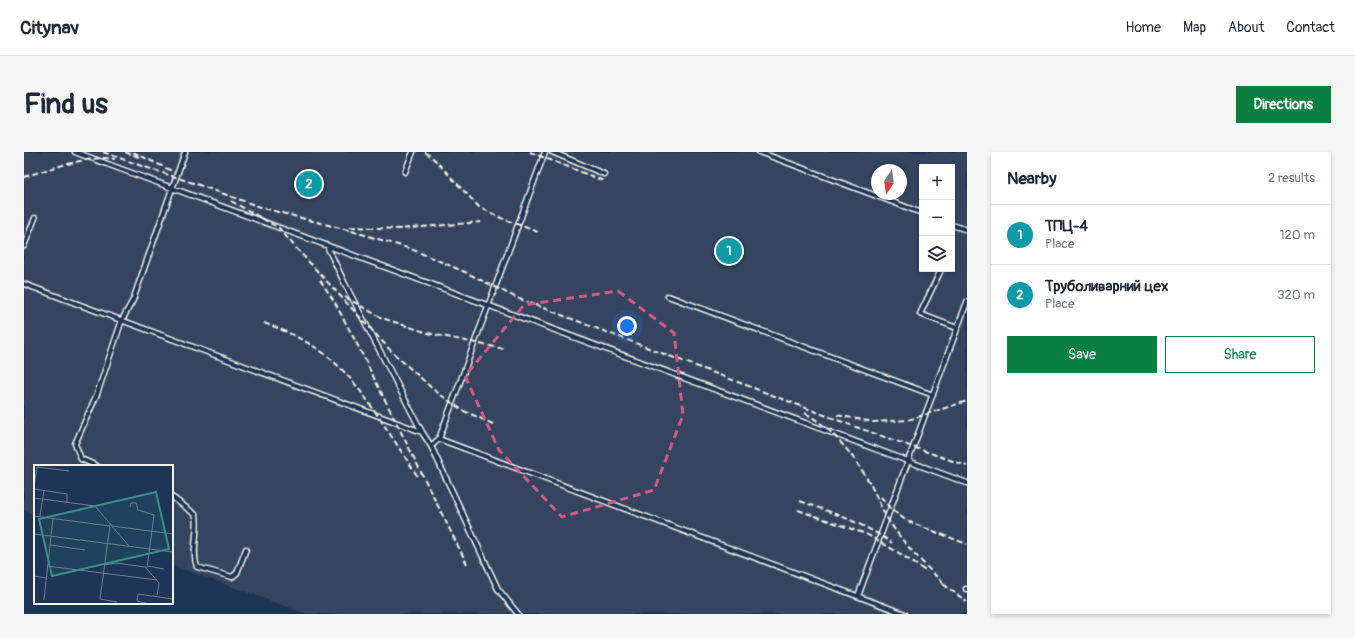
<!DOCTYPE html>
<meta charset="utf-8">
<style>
:root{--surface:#fff;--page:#f6f6f7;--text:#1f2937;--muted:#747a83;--line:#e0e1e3;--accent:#0b8043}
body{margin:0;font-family:Pangolin,sans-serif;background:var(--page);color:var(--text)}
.controls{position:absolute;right:12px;top:12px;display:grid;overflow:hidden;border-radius:0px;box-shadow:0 2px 6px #0003}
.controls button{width:36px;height:36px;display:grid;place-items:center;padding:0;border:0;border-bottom:1px solid var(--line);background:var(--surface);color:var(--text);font:20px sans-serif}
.compass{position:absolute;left:847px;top:12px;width:36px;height:36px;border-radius:50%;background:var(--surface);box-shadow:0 2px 6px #0003;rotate:193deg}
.you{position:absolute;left:603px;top:174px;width:14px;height:14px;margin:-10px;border:3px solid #fff;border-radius:50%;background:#1a73e8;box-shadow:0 0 0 6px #1a73e833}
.badge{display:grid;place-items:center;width:26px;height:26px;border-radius:50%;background:var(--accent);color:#fff;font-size:13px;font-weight:700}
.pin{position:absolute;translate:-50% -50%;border:2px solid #fff;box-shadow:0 1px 4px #0006}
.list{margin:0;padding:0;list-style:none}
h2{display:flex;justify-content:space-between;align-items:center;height:52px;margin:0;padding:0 16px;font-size:17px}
h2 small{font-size:13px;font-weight:400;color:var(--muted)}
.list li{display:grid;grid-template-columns:26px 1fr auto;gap:12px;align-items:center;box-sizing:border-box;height:60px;padding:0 16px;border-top:1px solid var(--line)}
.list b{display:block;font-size:15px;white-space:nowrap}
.list p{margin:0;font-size:13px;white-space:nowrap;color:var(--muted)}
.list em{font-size:13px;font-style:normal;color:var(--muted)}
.actions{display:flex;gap:8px;padding:12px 16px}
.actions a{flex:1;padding:9px 0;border:1px solid var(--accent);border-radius:0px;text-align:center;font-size:14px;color:var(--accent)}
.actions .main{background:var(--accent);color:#fff}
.icon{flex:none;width:22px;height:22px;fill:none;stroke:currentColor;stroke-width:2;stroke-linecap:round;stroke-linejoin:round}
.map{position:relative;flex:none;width:943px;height:462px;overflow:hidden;border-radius:0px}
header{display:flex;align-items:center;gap:24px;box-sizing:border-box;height:56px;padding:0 20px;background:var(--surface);border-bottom:1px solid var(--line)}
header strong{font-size:19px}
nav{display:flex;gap:22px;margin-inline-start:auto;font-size:14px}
.intro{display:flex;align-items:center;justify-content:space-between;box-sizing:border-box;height:96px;padding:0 24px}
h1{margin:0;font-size:28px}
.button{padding:10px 18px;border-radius:0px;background:var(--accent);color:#fff;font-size:14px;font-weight:700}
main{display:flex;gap:24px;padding:0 24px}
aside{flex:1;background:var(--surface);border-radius:0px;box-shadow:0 2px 6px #0003}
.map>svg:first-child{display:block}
</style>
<header>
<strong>Citynav</strong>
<nav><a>Home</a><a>Map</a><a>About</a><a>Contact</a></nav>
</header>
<div class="intro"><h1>Find us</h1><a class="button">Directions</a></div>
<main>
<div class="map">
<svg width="943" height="462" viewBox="0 0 943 462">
<rect width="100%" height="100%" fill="#1d3557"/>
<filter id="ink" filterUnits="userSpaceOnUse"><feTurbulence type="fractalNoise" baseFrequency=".025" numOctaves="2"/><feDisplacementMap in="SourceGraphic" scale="8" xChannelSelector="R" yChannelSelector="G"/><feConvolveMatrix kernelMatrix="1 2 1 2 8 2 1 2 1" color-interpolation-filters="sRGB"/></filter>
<g filter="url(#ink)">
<path fill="#344560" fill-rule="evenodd" d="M0 0H943V462H283L148 413V314H11V363L0 359ZM898 15H928V117H898ZM853 18H877V42H853Z"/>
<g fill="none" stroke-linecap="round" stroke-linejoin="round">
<g stroke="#f4f1e8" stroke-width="7">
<path id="service" d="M51 0 943 331
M528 0 580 22
M735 0 898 61
M381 20 389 0
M928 73 943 78
M0 94 11 66
M303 94 321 132 398 280 407 294 474 437 494 462
M916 120 896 162 933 176
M0 132 398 280
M644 144 909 243
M415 287 881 462
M407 294 415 287 521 0
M73 314 57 307 51 292 73 242 98 168 109 148 161 0
M148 345 172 363C175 380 167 399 173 415L208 425 213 421 222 397
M942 437H943
M834 444 943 150"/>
</g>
<use href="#service" stroke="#1d3557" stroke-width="4"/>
<path stroke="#f4f1e8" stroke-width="2" stroke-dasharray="6 3" stroke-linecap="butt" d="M79 0 112 12 175 33 239 56 331 80 387 97 441 120 493 146 832 275 943 314
M101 0 115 5
M109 0 150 20
M401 0 410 7 455 55 477 66 514 80
M506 0 580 29
M0 25C21 18 70 2 91 7
M207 49 255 76 272 96 369 201 410 238 428 251 440 259 469 272
M326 75 375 77 457 70
M296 128 310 149 333 192 443 412
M321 145 358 166 404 181 480 197
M240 171C262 179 284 189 302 203 327 223 345 250 362 276 373 293 384 309 394 325
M781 261C806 274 830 304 844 328 851 340 856 354 863 366 879 392 902 414 924 436
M813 263 849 270 884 268 943 249
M857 345 867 357 883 369 943 392
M776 349C809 361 840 371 868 391
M774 358 842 382 875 401 903 420
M919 432 943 450"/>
</g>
</g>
<path fill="none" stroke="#d15985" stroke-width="3" stroke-dasharray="8 5" stroke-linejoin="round" d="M594 139 650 181 659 263 630 338 538 365 475 298 441 224 500 153Z"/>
<g transform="translate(10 313)">
<rect width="139" height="139" fill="#1d3557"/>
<path fill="none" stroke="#738091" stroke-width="1" d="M0 22 3 2 35 6M0 24 33 29V37M0 33 61 41 95 81M96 42 97 38H102L104 45 120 50 113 103M0 51 76 61M6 51 10 25M76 60 66 134 83 137M78 61 139 69M0 69 139 87M16 80 51 85M71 100 82 98 111 102 125 118 123 130M13 101 123 115M114 101 130 104M0 111 12 113M10 135 19 53M115 139 103 136 104 129 139 134"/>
<path fill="#3d8f86" fill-opacity="0.15" stroke="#3d8f86" stroke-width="2" d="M122 27 135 84 18 111 5 54Z"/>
<rect width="139" height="139" fill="none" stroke="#f4f1e8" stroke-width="2"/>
</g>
</svg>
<div class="controls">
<button>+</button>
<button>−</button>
<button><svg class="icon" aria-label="layers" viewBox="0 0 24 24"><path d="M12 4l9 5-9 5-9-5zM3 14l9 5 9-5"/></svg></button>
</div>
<svg class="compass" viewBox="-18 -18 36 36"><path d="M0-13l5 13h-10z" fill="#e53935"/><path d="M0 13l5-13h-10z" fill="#747a83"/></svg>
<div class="you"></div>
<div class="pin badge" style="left:705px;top:99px;background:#0f9aa8">1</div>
<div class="pin badge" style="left:285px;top:32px;background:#0f9aa8">2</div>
</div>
<aside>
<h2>Nearby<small>2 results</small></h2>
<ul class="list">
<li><span class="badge" style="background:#0f9aa8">1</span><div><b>ТПЦ-4</b><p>Place</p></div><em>120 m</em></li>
<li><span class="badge" style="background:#0f9aa8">2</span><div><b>Труболиварний цех</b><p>Place</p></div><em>320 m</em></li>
</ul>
<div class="actions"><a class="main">Save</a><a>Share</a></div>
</aside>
</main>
